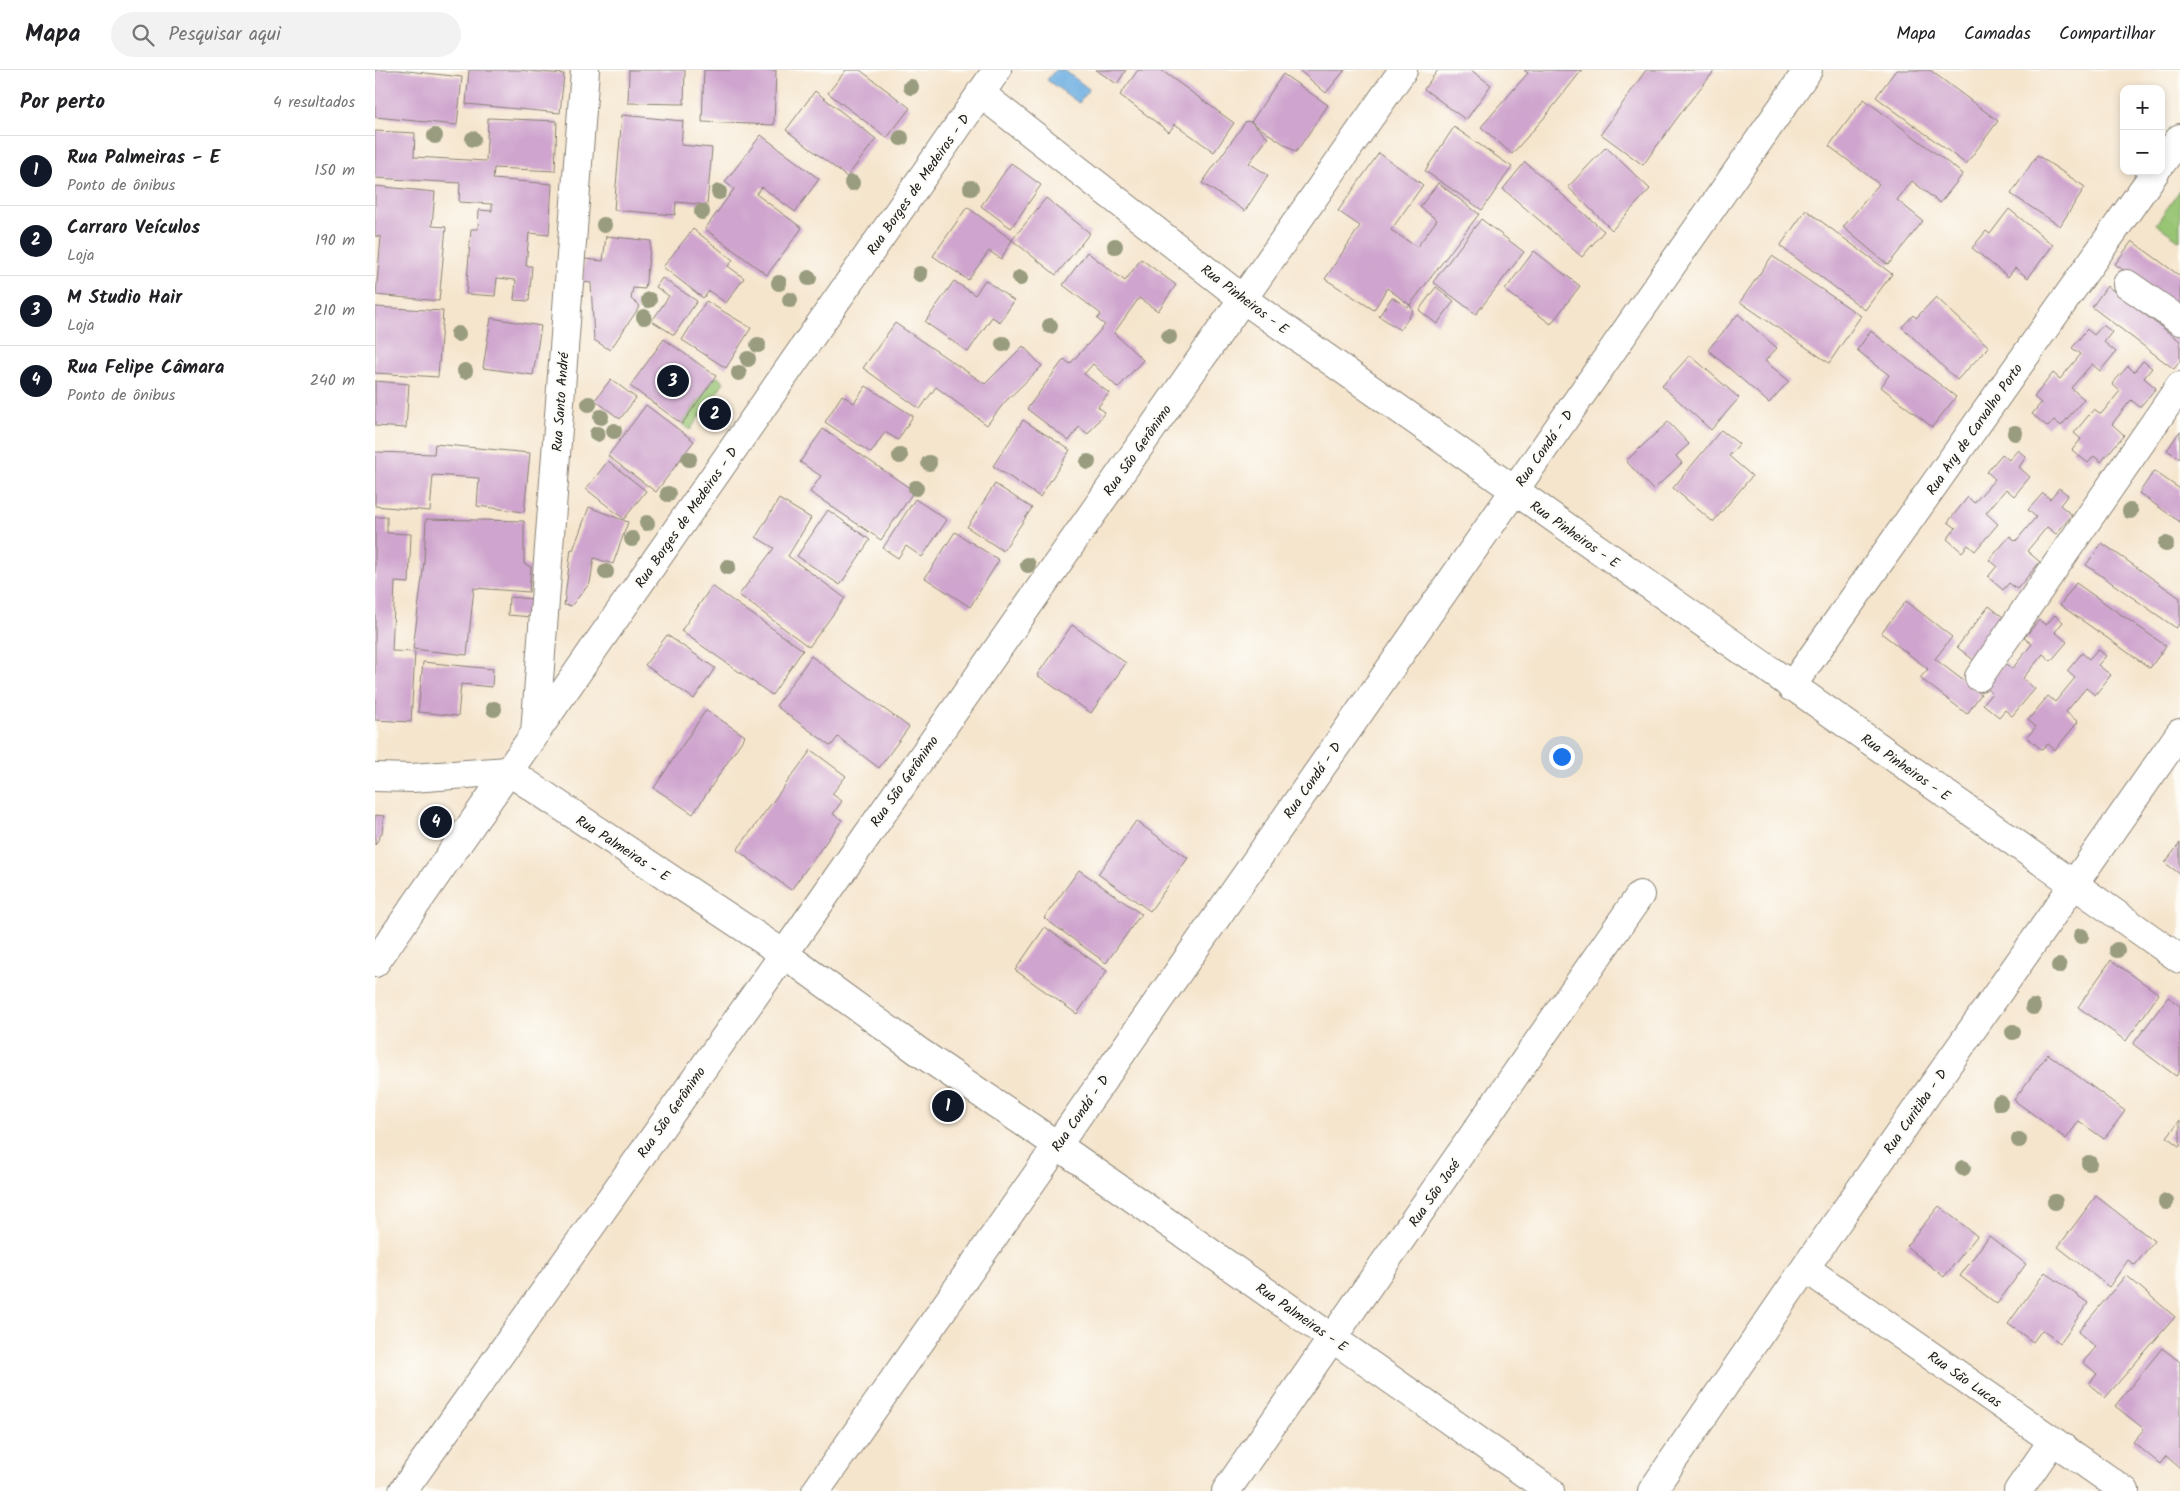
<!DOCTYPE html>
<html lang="pt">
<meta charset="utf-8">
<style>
:root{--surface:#fff;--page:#f2f2f2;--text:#202124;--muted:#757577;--line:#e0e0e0;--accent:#111827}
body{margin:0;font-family:Kalam,sans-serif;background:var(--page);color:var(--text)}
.controls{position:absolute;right:15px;top:15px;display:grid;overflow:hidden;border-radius:10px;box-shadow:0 2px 8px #0003}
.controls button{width:45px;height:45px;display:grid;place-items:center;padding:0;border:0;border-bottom:1px solid var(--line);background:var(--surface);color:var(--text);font:25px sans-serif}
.you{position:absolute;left:1186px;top:686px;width:18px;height:18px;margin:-12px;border:4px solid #fff;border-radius:50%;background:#1a73e8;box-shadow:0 0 0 8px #1a73e833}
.badge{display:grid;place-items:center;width:32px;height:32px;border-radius:50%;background:var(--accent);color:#fff;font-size:16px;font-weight:700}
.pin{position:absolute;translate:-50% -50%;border:2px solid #fff;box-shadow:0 1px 5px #0006}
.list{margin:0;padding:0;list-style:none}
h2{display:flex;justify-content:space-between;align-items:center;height:65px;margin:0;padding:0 20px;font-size:21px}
h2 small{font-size:16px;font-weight:400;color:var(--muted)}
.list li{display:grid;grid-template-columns:32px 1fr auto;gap:15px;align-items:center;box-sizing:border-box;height:70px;padding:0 20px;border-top:1px solid var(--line)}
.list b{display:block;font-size:19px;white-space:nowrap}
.list p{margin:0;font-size:16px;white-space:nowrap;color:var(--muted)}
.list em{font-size:16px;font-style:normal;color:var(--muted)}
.icon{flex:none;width:28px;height:28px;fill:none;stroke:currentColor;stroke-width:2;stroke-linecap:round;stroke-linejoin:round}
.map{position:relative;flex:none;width:1805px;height:1421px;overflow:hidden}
header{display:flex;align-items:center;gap:30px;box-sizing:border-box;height:70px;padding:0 25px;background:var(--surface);border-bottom:1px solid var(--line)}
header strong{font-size:24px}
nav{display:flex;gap:28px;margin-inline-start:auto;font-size:18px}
.search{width:350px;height:45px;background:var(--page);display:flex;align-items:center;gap:12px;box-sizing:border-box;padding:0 18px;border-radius:28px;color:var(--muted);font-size:19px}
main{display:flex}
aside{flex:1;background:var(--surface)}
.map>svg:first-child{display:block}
</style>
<header>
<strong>Mapa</strong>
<div class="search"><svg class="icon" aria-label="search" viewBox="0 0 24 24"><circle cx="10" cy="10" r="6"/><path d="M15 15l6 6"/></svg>Pesquisar aqui</div>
<nav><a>Mapa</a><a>Camadas</a><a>Compartilhar</a></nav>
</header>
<main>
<aside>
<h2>Por perto<small>4 resultados</small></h2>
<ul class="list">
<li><span class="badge">1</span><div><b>Rua Palmeiras - E</b><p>Ponto de ônibus</p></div><em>150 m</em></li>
<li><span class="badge">2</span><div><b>Carraro Veículos</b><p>Loja</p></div><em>190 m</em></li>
<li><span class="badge">3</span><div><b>M Studio Hair</b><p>Loja</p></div><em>210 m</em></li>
<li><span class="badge">4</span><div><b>Rua Felipe Câmara</b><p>Ponto de ônibus</p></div><em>240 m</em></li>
</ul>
</aside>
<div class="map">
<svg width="1805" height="1421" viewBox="0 0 1805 1421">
<rect width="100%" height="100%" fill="#fdfcf7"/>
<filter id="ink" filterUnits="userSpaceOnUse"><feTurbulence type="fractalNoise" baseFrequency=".02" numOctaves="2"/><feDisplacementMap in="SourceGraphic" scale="10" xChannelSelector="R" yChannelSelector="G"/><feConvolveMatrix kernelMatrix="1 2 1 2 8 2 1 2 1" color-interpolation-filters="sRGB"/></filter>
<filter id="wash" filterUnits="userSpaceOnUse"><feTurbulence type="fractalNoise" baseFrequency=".0096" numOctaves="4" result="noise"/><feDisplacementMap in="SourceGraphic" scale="20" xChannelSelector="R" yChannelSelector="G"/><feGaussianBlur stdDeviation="1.12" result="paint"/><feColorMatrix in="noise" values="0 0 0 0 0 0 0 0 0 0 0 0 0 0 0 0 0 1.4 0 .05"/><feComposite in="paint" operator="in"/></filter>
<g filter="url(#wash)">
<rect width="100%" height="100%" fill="#f5e5cd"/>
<path fill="#97c573" stroke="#5a7048" d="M1805 120V171L1781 154Z
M341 306 349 312 315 360 307 354Z"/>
<path fill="#6dafe1" stroke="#44667e" d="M680 0H689L714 19 704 33 672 10Z"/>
<g id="blocks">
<path fill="#cfa4ce" d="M0 0H23L87 7 82 55 0 47Z
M94 0H142L189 4 185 43 91 34Z
M254 0H310L309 34 253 33Z
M329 0H401L399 55 327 52Z
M471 0H485L535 38 512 68 453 23Z
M721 0H751L742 14Z
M763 0H786L859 53 839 82 800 54 794 62 745 25Z
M924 0H970L951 23Z
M1063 0H1096L1116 15 1091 50 1049 19Z
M1149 0H1207L1169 48 1137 84 1106 57 1153 3Z
M1271 0H1340L1311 36 1268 95 1226 64Z
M1521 0H1555L1623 51 1591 94 1501 27Z
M908 4 953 35 921 82 876 52 893 68 874 93 893 105 870 141 827 113 871 51 876 52Z
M440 21 501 69 472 107 411 60Z
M1489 29 1588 104 1565 133 1537 111 1522 130 1548 151 1513 195 1468 157 1504 114 1454 76Z
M247 45 308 51 306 75 337 78 332 135 301 132 300 145 239 140Z
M113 48 182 51 180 101 119 98 118 109 177 114 174 165 154 163 151 196H157L154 231 139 230 141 210 122 208 120 226 91 224 96 159H103L104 140 117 141V134L84 132 85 113 0 108V61L40 63 39 87 111 91Z
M1079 57 1137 97 1107 140 1050 101Z
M386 65 444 109 420 142 387 117 381 124 427 158 392 205 330 159 359 119 350 112Z
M1231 77 1275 119 1237 160 1193 117Z
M1004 83 1048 115 1016 160 1042 177 1062 150 1045 137 1063 113 1104 144 1035 235 1012 218 999 240 950 209 985 156 963 141Z
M1662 85 1710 117 1685 156 1636 124Z
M1150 92 1229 161 1207 187 1128 119Z
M636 93 666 115 636 158 606 136Z
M0 116 60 122 57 156 71 157 64 231 1 225 6 167 0 166Z
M671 128 715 163 681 205 637 170Z
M592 137 637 170 626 189 614 181 593 210 558 186Z
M1634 139 1678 175 1653 208 1640 198 1633 207 1597 178 1611 161 1615 164Z
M1431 140 1517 204 1490 240 1405 176Z
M1106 149 1149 182 1101 244 1058 212Z
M318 159 358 190 353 196 369 208 351 233 334 221 328 228 288 197Z
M231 166 276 171 270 219 258 218 256 229 265 236 235 280 219 270 216 213 207 212 210 189 228 191Z
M1757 171 1805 206V241L1740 194Z
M1159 181 1205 216 1176 254 1130 220Z
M712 182 750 211 766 189 801 215 783 241 764 228 739 263 768 290 743 318 718 294 709 304 734 323 723 337 730 342 713 364 704 357 694 371 652 339 689 289 695 294 730 255 722 249 726 244 688 215Z
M1397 186 1486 246 1454 293 1365 232Z
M287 208 322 231 299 265 277 251 294 226 281 217Z
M610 210 639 231 625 252 617 247 593 282 550 252 579 211 600 225Z
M1732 216 1805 271V291L1799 299 1717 237Z
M1061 217 1079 231 1062 254 1044 240Z
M1017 227 1032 237 1035 235 1038 241 1025 260 1004 246Z
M1561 227 1614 277 1582 310 1527 257 1538 245 1541 248Z
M331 231 376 258 351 298 307 270Z
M0 237 68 241 63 307 0 303Z
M1363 244 1402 278 1390 291 1414 311 1394 333 1333 280Z
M116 248 166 256 158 305 108 298Z
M520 253 610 314 648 276 667 296 629 333 612 355 561 317 545 339 488 298Z
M1728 255 1737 262 1729 272 1741 282 1725 301 1717 294 1696 318 1709 329 1686 356 1679 350 1673 357 1657 344 1666 333 1659 327 1678 303 1685 309 1706 284 1697 278 1712 259 1719 265Z
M1496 261 1581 327 1557 357 1506 317 1514 305 1482 280Z
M289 269 341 306 307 354 255 316Z
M1315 285 1364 328 1336 360 1287 316Z
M1768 291 1777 298 1769 308 1781 318 1765 337 1756 330 1737 354 1749 365 1726 392 1719 386 1713 393 1697 380 1706 369 1699 363 1719 339 1726 344 1745 321 1737 314 1753 296 1759 302Z
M236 309 261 328 245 349 220 330Z
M0 311 34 314 31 358 0 356Z
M491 316 538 346 523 370 510 362 496 383 450 352 467 325 479 333Z
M271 335 319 371 281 422 233 386Z
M648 350 695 380 665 427 618 396Z
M1293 352 1314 374 1301 386 1307 393 1278 420 1251 391Z
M448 359 539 421 506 470 435 422 446 406 425 392Z
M1346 360 1364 374 1354 386 1377 406 1338 452 1298 418Z
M1805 361V389L1792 380Z
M60 374 155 383 149 442 102 436 104 408 58 405 55 441 0 436V382L59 384Z
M1643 380 1651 387 1644 397 1655 407 1639 426 1631 419 1611 443 1623 454 1600 481 1593 475 1587 482 1572 469 1581 458 1573 452 1593 427 1599 433 1620 409 1612 402 1627 384 1634 390Z
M233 391 271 421 249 449 211 419Z
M1779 401 1805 419V452L1764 423Z
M620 414 657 438 628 481 592 457Z
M1684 418 1693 425 1685 435 1697 445 1681 464 1672 457 1652 481 1665 492 1642 519 1634 513 1628 520 1613 507 1622 496 1614 490 1635 466 1641 471 1661 447 1653 440 1668 423 1675 429Z
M404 429 436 448 413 486 470 528 434 577 364 525 399 478 381 467Z
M540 429 572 450 547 487 531 476 523 488 508 478Z
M214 437 253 452 238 494 219 488 215 513 196 536 189 535 196 479 198 480Z
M453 440 495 470 465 515 422 486Z
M0 447H12V463L36 464 34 513 20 512 17 581 40 582 36 652 0 650Z
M51 449 149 451V494L156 497 154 522 99 518 92 585 38 579 49 492Z
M580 462 624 490 595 537 550 508Z
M1727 473 1805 528V553L1801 558 1711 495Z
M1701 513 1791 576 1775 598 1685 535Z
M337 516 428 580 397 625 306 561Z
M134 527 159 529 157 547 133 545Z
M1531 531 1577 567 1560 589 1606 624 1592 644 1545 608 1553 599 1506 563Z
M1614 536 1633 551 1601 592 1582 577Z
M1680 545 1688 552 1680 562 1692 572 1676 591 1668 584 1648 608 1660 619 1637 646 1630 640 1624 647 1608 634 1617 623 1610 617 1630 593 1637 599 1657 574 1649 568 1664 550 1671 555Z
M697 555 751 593 716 643 662 605Z
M292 565 340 598 319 629 270 595Z
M1723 579 1731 586 1723 595 1736 605 1720 625 1711 618 1691 642 1703 652 1680 680 1673 674 1667 680 1652 667 1661 657 1653 650 1673 626 1680 632 1700 608 1692 601 1707 583 1714 589Z
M436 586 534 657 504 698 463 667 456 676 401 636Z
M48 592 118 599 117 617 86 614 83 646 43 642Z
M331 640 370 666 318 744 279 718Z
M436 680 471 706 457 724 467 731 458 744 467 750 416 820 362 780Z
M0 745 9 746 7 763 0 775Z
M761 751 813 788 775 841 723 804Z
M1805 773V804L1790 793Z
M704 800 766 844 731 893 669 848Z
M670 857 732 901 702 944 640 900Z
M1736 890 1784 924 1751 971 1703 937Z
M1793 927 1805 936V1001L1801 1006 1758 974Z
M1673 984 1750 1041 1729 1069 1704 1051 1691 1069 1639 1030Z
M1805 1050V1077L1792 1067Z
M1721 1126 1779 1171 1760 1195 1753 1190 1734 1217 1683 1177Z
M1564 1136 1602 1166 1569 1207 1531 1176Z
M1614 1166 1651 1194 1622 1234 1585 1206Z
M1670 1202 1713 1233 1685 1273 1667 1260 1658 1272 1633 1254Z
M1751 1205 1800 1247 1730 1328 1714 1314 1722 1304 1708 1292 1721 1277 1703 1262Z
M1787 1278 1805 1292V1398L1791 1386 1785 1394 1758 1372 1769 1359 1740 1336Z"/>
</g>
</g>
<g filter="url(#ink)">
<use href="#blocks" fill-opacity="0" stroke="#888074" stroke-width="1"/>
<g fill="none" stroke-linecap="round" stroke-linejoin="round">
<g stroke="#888074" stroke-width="30">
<path id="minor" d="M605 23 868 229 1805 889
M1786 94 1805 68
M1752 214 1805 251
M1604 607 1805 316
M1416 617 1781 101
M160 663 210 0
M0 707 37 708 133 701 409 884 543 981 682 1075 1175 1421
M0 893 622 0
M1430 1198 1750 1421
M28 1421 409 884 1028 0
M441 1421 1433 0
M851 1421 1265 825
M1277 1421 1430 1198 1805 663
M1643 1421 1678 1370"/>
</g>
<use href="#minor" stroke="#fff" stroke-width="28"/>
</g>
<g fill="#999c7f">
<circle cx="536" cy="17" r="8"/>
<circle cx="60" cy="66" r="8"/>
<circle cx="526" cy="68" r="8"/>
<circle cx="98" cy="69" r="8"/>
<circle cx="477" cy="113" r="8"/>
<circle cx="596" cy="118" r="8"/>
<circle cx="344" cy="122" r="8"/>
<circle cx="327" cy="142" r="8"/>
<circle cx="229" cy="155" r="8"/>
<circle cx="740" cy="176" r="8"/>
<circle cx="545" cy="204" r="8"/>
<circle cx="434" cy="208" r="8"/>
<circle cx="645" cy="208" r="8"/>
<circle cx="404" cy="213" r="8"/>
<circle cx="274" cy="230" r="8"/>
<circle cx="415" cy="230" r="8"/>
<circle cx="269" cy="247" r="8"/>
<circle cx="675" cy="256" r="8"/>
<circle cx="83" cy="264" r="8"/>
<circle cx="794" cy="267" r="8"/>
<circle cx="628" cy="274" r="8"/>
<circle cx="383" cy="275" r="8"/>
<circle cx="373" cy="289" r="8"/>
<circle cx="90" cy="301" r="8"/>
<circle cx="364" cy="303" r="8"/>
<circle cx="214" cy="334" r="8"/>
<circle cx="226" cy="347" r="8"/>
<circle cx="239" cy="361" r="8"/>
<circle cx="1640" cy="363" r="8"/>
<circle cx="222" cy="364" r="8"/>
<circle cx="525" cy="386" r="8"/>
<circle cx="314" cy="389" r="8"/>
<circle cx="713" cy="392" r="8"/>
<circle cx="554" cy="393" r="8"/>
<circle cx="541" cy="418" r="8"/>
<circle cx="293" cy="424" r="8"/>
<circle cx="1755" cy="441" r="8"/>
<circle cx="272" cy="453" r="8"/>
<circle cx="257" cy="469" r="8"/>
<circle cx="1791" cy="474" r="8"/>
<circle cx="653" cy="495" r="8"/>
<circle cx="353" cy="497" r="8"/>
<circle cx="231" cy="502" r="8"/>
<circle cx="119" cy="639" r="8"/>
<circle cx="1706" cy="866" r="8"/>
<circle cx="1742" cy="880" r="8"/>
<circle cx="1684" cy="896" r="8"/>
<circle cx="1658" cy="937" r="8"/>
<circle cx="1638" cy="962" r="8"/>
<circle cx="1625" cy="1033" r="8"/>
<circle cx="1644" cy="1070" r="8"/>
<circle cx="1714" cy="1093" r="8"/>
<circle cx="1588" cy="1098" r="8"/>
<circle cx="1680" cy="1132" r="8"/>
<circle cx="1791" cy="1132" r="8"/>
</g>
</g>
<g text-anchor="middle" stroke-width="4" stroke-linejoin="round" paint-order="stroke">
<g font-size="14" fill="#1c1c1c" stroke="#fdfcf7">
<text transform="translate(543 114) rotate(-55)" y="5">Rua Borges de Medeiros - D</text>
<text transform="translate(870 229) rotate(37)" y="5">Rua Pinheiros - E</text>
<text transform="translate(185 332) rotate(-86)" y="5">Rua Santo André</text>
<text transform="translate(1599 359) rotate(-55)" y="5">Rua Ary de Carvalho Porto</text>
<text transform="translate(1169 378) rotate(-55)" y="5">Rua Condá - D</text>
<text transform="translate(762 380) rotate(-55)" y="5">Rua São Gerônimo</text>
<text transform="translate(311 447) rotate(-55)" y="5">Rua Borges de Medeiros - D</text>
<text transform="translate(1200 464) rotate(35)" y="5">Rua Pinheiros - E</text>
<text transform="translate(1531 697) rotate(35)" y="5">Rua Pinheiros - E</text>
<text transform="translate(937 710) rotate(-55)" y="5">Rua Condá - D</text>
<text transform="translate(529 711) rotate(-55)" y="5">Rua São Gerônimo</text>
<text transform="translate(248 778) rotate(33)" y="5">Rua Palmeiras - E</text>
<text transform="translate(1540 1041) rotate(-55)" y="5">Rua Curitiba - D</text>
<text transform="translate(296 1042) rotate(-55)" y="5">Rua São Gerônimo</text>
<text transform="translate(705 1043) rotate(-55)" y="5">Rua Condá - D</text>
<text transform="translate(1059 1123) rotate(-55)" y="5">Rua São José</text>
<text transform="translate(927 1247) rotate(35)" y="5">Rua Palmeiras - E</text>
<text transform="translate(1590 1309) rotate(35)" y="5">Rua São Lucas</text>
</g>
</g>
</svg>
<div class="controls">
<button>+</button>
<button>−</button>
</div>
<div class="you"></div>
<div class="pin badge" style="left:573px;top:1036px">1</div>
<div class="pin badge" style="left:340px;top:344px">2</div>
<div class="pin badge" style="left:298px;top:311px">3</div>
<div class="pin badge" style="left:61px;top:752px">4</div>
</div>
</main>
